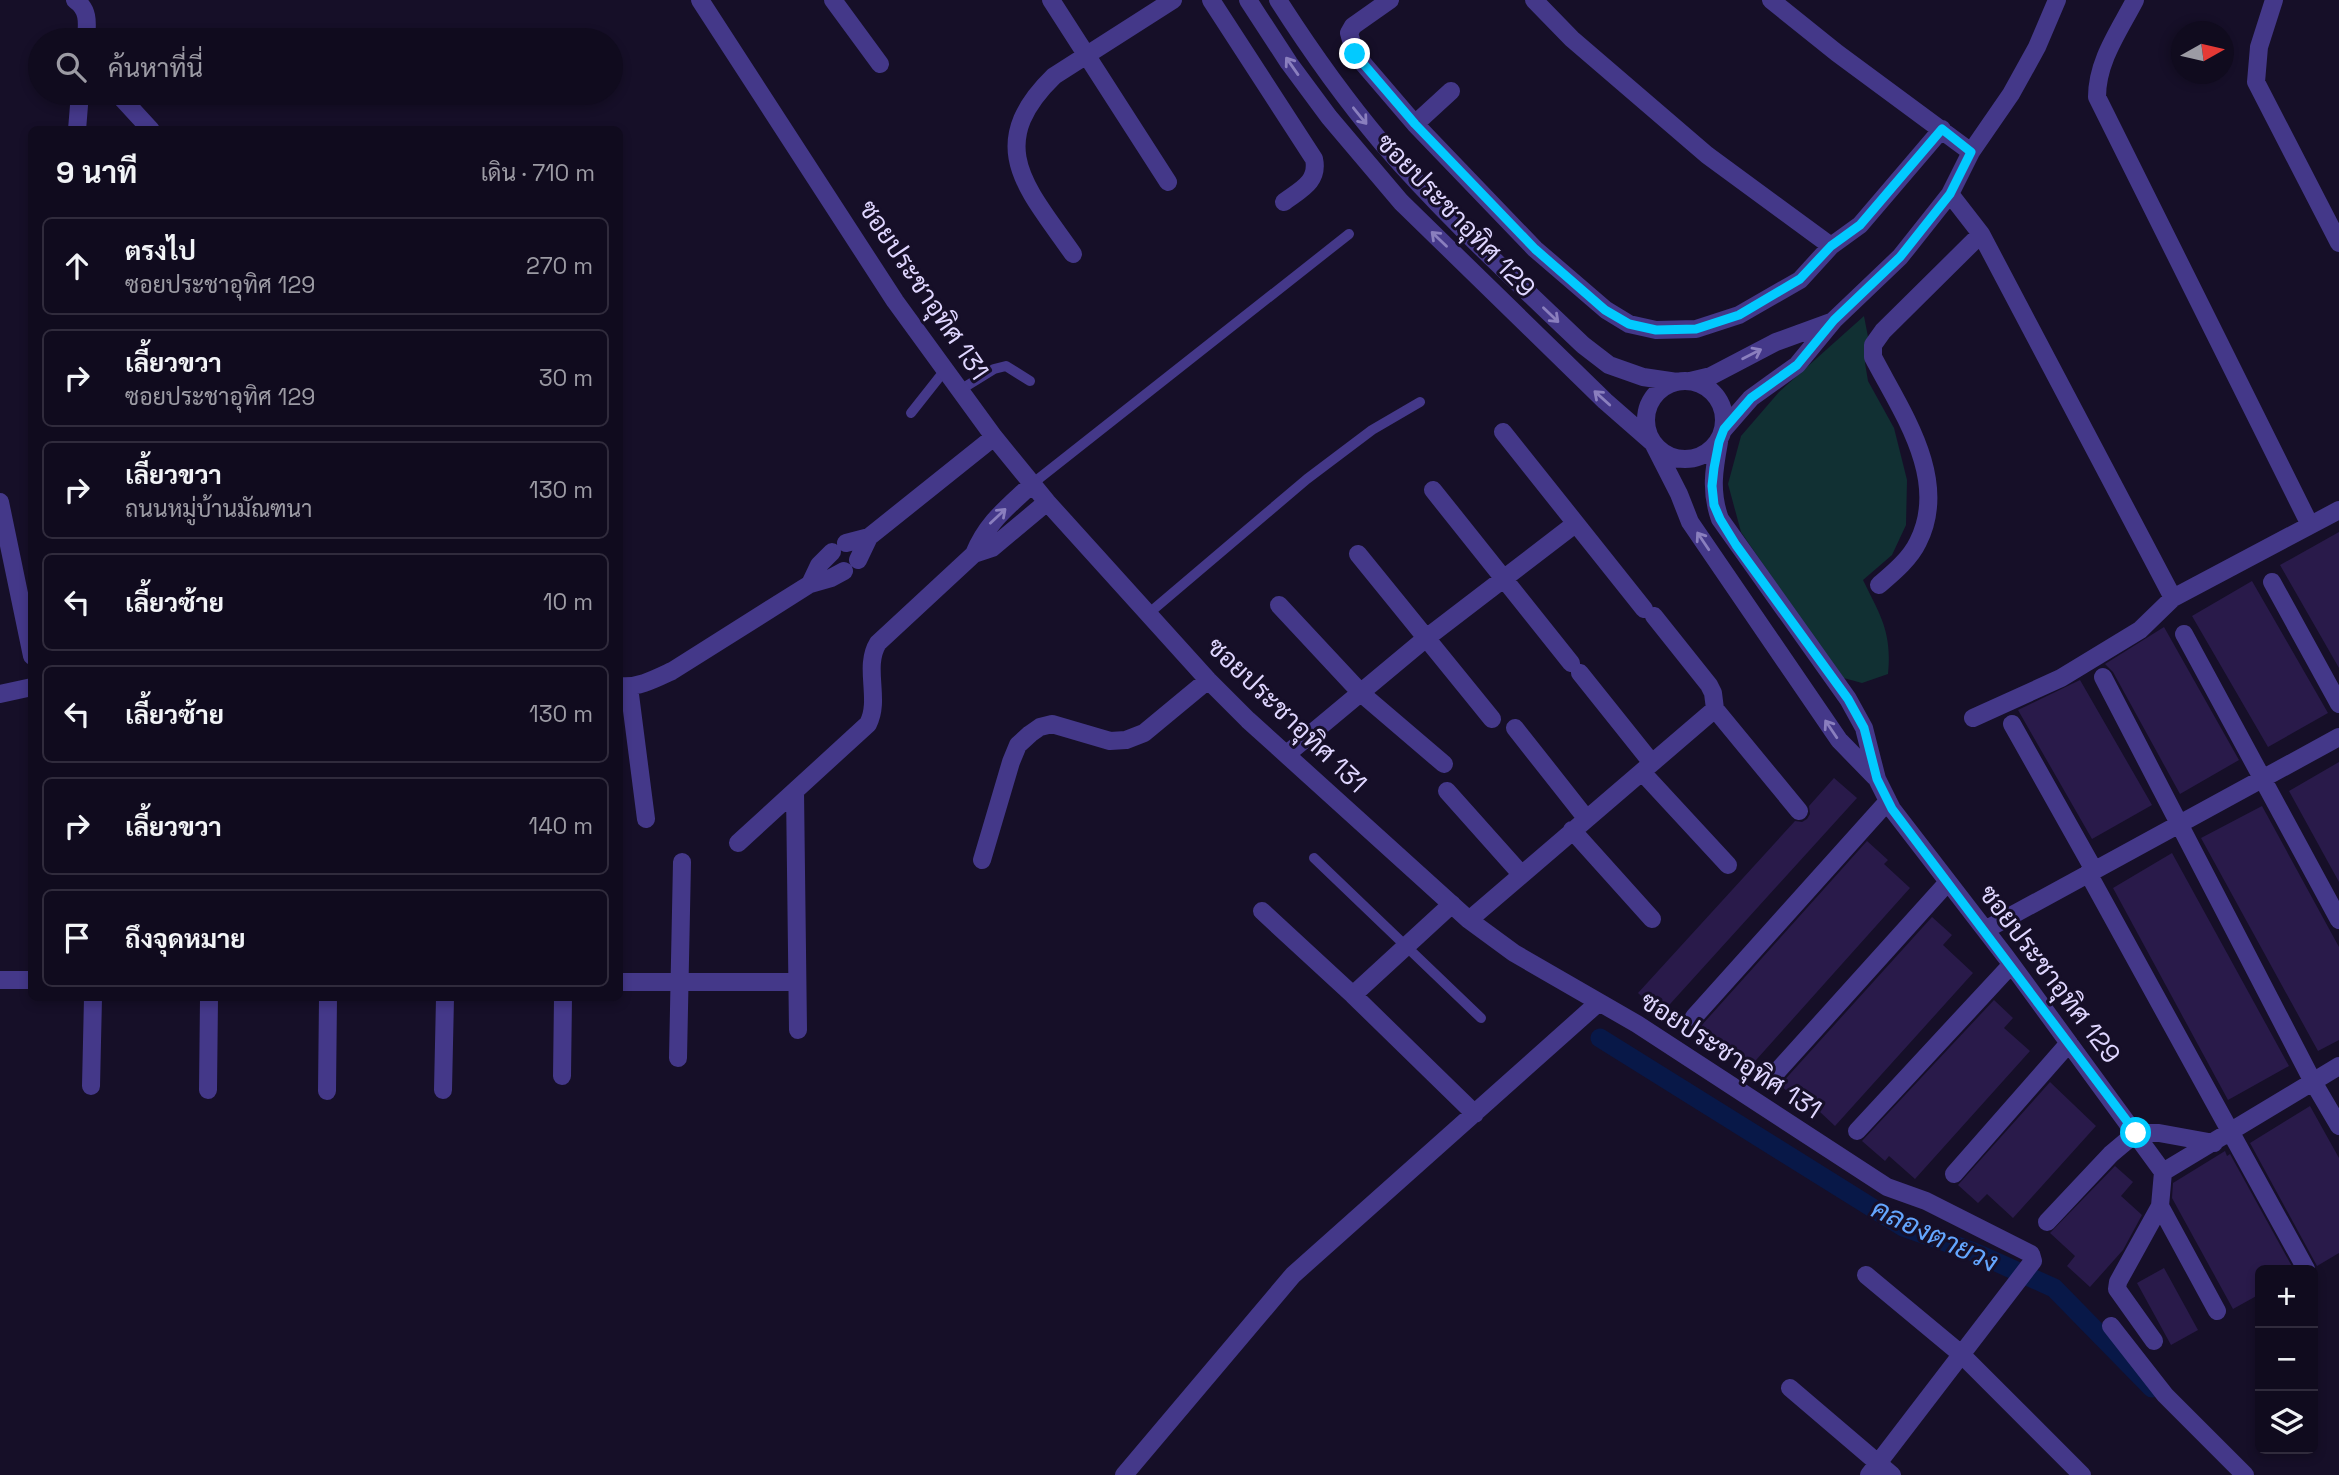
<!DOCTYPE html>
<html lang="th">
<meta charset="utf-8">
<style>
:root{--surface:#100b1e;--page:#1e192b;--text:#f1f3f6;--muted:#9c9ba4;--line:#302b3c}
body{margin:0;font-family:"Space Grotesk",Sarabun,sans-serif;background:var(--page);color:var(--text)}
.controls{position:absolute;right:21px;bottom:21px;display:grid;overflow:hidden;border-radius:10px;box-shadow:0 4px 10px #0003}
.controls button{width:63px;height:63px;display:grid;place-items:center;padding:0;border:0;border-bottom:2px solid var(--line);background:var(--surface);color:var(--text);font:35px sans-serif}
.compass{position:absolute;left:2171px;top:21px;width:63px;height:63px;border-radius:50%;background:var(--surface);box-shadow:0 4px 10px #0003;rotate:82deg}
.stop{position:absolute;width:21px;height:21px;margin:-16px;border:5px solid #02caff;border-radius:50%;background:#fff}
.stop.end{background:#02caff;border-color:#fff;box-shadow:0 2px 7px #0008}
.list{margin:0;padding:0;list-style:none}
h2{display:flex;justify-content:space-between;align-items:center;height:91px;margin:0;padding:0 28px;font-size:30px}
h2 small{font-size:23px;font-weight:400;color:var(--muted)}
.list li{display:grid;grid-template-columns:46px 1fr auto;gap:21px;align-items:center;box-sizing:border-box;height:98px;margin:0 14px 14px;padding:0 14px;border:2px solid var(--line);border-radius:10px}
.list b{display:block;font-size:26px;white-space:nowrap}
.list p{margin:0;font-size:23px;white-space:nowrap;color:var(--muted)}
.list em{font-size:23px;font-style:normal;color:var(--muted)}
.icon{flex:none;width:38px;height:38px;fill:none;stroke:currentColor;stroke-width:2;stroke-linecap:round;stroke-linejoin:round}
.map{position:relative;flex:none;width:2339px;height:1475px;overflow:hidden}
.search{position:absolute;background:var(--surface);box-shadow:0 4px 10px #0003;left:28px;top:28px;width:595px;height:77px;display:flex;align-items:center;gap:18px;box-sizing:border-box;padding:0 24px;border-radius:38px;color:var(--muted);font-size:26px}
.panel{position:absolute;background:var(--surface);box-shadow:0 4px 10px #0003;left:28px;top:126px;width:595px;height:875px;border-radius:10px}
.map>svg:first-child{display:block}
</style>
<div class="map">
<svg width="2339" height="1475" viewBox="0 0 2339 1475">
<rect width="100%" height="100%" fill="#160f28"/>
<path fill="#113033" d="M1864 316 1868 337 1865 363 1868 381 1894 428 1907 480 1906 525 1892 555 1863 580C1881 617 1892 632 1888 674L1862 683 1840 677 1741 532 1728 484 1741 436 1779 392Z"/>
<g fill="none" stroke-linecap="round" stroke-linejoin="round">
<path stroke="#081848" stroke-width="19" d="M1600 1038 1903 1227 1974 1252 2054 1288 2152 1388"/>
</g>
<path fill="#291a4a" d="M2339 532V668L2280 565Z
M2252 581 2328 713 2268 747 2192 616Z
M2164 627 2239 760 2180 794 2113 672 2105 664Z
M2080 680 2152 805 2092 839 2018 710Z
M2339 762V882L2289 791Z
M1834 778 1857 798 1661 1014 1638 993 1795 821 1802 822 1807 819 1810 814 1809 806Z
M2262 806 2339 947V1040L2318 1051 2201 838Z
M1867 841 1888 860 1884 864 1910 888 1748 1069 1701 1026Z
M2172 853 2289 1066 2228 1100 2113 888Z
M1932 917 1952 935 1943 945 1973 973 1835 1126 1805 1098 1801 1103 1780 1085Z
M1994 1000 2013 1018 2004 1028 2030 1051 1915 1179 1889 1156 1885 1161 1862 1141Z
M2050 1082 2096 1126 2013 1218 1987 1194 1978 1203 1958 1185Z
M2310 1106 2339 1158V1253L2317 1266 2250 1143Z
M2225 1151 2227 1156 2230 1154 2294 1270H2260V1294L2233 1309 2172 1198 2173 1183Z
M2115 1166 2133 1182 2121 1196 2142 1215 2123 1250 2090 1287 2067 1266 2075 1256 2050 1233Z
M2164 1268 2198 1330 2171 1345 2137 1283Z"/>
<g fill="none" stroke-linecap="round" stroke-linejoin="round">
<path stroke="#443889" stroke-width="10" d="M960 390 994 369 1006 366 1030 381
M911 413 945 370
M1032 484 1349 234
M1148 614 1307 479 1372 430 1420 402
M1314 858 1481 1018"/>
<path stroke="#443889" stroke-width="18" d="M75 0C90 10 87 25 86 40
M700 0 895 301 994 437 1047 502 1208 680 1248 720 1469 920 1514 953 1637 1024 1887 1187 1926 1201 2031 1254 2033 1261 1869 1475
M833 0 880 64
M1051 0 1168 182
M1211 0 1314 159C1319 182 1300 190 1284 202
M1248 0 1289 63 1329 117 1401 202 1605 401 1653 443 1679 494 1690 522 1839 740 1875 777
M1278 0C1310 50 1344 98 1382 143 1444 215 1514 279 1583 345L1609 365 1643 377 1677 382
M1390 0 1353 26 1349 33 1355 54 1415 124 1535 249 1606 310 1629 324 1656 330 1696 329 1739 315 1800 280 1831 246 1860 225 1942 129
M1534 0 1572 39 1707 155 1831 246
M1771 0 1837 53 1971 152
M2135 0C2119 31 2097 61 2097 97L2310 525
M2274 0 2259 47 2256 82 2339 243
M117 93 151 130
M1415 124 1451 91
M77 130 80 93
M1950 194 1981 234 2173 598 2339 510
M1073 254C1028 189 982 146 1054 76L1173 0
M1646 420a39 39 0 1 1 78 0a39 39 0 1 1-78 0Z
M1690 381 1711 376 1776 342 1831 322
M1724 429 1751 398 1797 365 1834 320 1900 257 1950 194 1971 152 2011 94 2037 47 2057 0
M1503 432 1644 609
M1719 442C1714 469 1710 492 1720 519L1848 699 1864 728 1877 779 1892 809 2006 957 2163 1172 2160 1206 2118 1282 2117 1289 2154 1341
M1433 490 1571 663
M0 502 32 656
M846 543 869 537 994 437
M974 554 992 548 1047 502
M1358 554 1492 719
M858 560 869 537
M2272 582 2339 704
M810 584 819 565 832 552
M1879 585C1893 573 1910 559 1918 542 1950 479 1901 411 1873 357V345L1883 331 1981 234
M1279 605 1362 694 1444 764
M1654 616 1709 685 1713 693 1715 709 1799 811
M2184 634 2339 920
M1580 673 1652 763
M2103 677 2312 1080 2339 1126
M620 686C638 688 655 679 672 671L810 584 831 578 844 571
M629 687 646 819
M0 694 32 687
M1973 718 2061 678 2140 630 2173 598
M2012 724 2094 870
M1515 728 1586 818
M1287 754 1425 639 1575 524
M1642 772 1728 865
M795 791 798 1030
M1447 791 1521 874
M1572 830 1652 919
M738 843 868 724C881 699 863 667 878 643L974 554C987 522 1008 507 1032 484
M982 860 1011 762 1018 745 1030 734 1040 727 1052 724 1110 741 1126 740 1144 733 1208 680
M2088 873 2306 1269
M1262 911 1353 995 1475 1114
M1469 920 1715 709
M1985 930 2339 737
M0 980H32
M620 982H797
M1353 995 1452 904
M1694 1017 1888 801
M678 1058 682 862
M562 1076 563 998
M1773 1076 1948 882
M91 1086 93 998
M208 1090 209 998
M443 1090 445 998
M327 1091 328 998
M1857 1131 2011 965
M2163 1172 2339 1066
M1954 1174 2069 1043
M2160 1206 2217 1311
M2047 1222 2111 1154 2136 1133H2159L2214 1143
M1866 1275 1961 1354 2082 1475
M2111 1326 2165 1395 2245 1475
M1790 1388 1892 1475
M1124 1475 1293 1275 1598 1003"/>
</g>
<defs><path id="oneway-shaft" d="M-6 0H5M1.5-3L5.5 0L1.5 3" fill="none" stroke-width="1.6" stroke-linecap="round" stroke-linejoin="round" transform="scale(1.75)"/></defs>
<g stroke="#8a7fbe">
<use href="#oneway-shaft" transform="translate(1292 66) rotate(-125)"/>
<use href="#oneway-shaft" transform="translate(1360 116) rotate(51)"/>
<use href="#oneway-shaft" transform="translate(1439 239) rotate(-136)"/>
<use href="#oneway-shaft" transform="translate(1551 315) rotate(44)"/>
<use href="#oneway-shaft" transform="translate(1752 354) rotate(-27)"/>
<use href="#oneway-shaft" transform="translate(1602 398) rotate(-138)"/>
<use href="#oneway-shaft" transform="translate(998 516) rotate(-43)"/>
<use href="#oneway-shaft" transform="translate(1703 541) rotate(-124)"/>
<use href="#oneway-shaft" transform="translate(1831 729) rotate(-124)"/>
</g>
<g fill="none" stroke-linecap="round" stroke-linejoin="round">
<path stroke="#02caff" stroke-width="9" d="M1355 54 1415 124 1535 249 1605 310 1629 324 1656 330 1696 329 1739 315 1800 279 1831 246 1860 225 1942 129 1971 152 1950 194 1900 257 1834 320 1797 365 1751 398 1724 429 1719 442 1714 468 1712 486 1714 505 1720 519 1736 545 1848 699 1864 728 1877 779 1892 809 2136 1133"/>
</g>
<g text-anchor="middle" stroke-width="6" stroke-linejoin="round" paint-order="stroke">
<g font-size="26" fill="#dfd6ff" stroke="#160f28">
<text transform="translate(1456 215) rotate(46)" y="9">ซอยประชาอุทิศ 129</text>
<text transform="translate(924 290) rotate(56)" y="9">ซอยประชาอุทิศ 131</text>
<text transform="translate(1287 715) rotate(44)" y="9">ซอยประชาอุทิศ 131</text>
<text transform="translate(2050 974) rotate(53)" y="9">ซอยประชาอุทิศ 129</text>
<text transform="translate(1731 1055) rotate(33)" y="9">ซอยประชาอุทิศ 131</text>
</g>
<g font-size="28" font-style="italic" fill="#64a6ff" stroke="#160f28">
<text transform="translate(1935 1235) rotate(25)" y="10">คลองตายวง</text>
</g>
</g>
</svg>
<div class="controls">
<button>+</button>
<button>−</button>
<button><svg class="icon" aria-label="layers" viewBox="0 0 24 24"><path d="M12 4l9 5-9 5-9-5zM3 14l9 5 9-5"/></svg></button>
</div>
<svg class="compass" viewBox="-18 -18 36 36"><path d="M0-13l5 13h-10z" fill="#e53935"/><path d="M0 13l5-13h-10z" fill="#9c9ba4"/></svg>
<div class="stop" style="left:2136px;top:1133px"></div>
<div class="stop end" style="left:1355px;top:54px"></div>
<div class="search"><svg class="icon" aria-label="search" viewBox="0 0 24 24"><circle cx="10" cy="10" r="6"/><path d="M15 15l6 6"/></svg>ค้นหาที่นี่</div>
<section class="panel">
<h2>9 นาที<small>เดิน · 710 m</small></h2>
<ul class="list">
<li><svg class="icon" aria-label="ahead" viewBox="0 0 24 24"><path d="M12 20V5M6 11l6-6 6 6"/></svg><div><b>ตรงไป</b><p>ซอยประชาอุทิศ 129</p></div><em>270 m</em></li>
<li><svg class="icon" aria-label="right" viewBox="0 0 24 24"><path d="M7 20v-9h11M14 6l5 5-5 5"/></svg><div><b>เลี้ยวขวา</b><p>ซอยประชาอุทิศ 129</p></div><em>30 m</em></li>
<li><svg class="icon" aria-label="right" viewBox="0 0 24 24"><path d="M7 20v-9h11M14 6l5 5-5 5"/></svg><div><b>เลี้ยวขวา</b><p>ถนนหมู่บ้านมัณฑนา</p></div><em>130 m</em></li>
<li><svg class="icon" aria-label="left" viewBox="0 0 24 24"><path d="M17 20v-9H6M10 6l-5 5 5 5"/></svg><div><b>เลี้ยวซ้าย</b></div><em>10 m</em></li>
<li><svg class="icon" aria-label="left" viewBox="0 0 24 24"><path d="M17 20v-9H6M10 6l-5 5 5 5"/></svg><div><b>เลี้ยวซ้าย</b></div><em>130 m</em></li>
<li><svg class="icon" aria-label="right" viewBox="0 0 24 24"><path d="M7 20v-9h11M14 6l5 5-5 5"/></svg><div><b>เลี้ยวขวา</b></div><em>140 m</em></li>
<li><svg class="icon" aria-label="arrive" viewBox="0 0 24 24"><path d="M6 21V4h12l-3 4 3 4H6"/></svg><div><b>ถึงจุดหมาย</b></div></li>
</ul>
</section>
</div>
